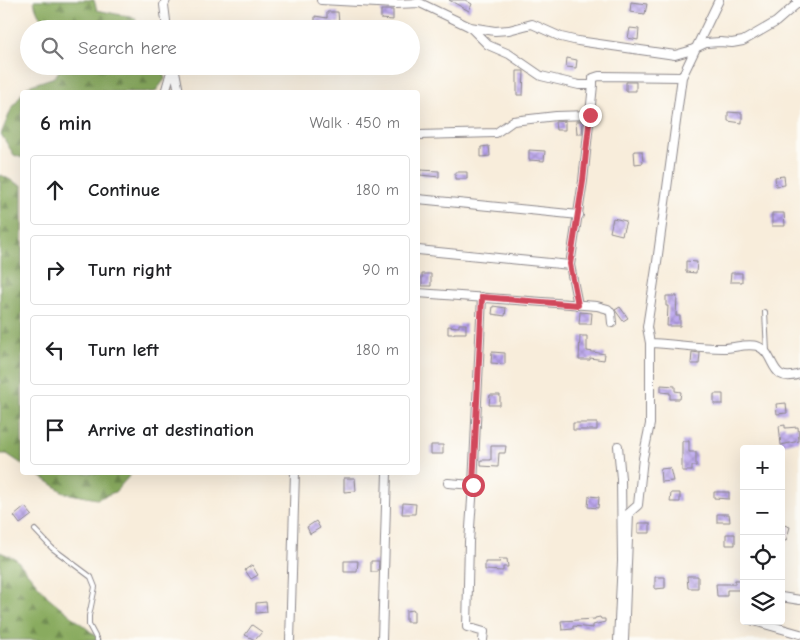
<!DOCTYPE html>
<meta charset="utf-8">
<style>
:root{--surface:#fff;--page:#f2f2f2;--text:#202124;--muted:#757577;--line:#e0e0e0}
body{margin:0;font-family:"Comic Neue",sans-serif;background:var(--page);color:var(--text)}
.controls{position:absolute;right:15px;bottom:15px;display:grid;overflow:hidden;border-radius:5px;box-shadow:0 5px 20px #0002}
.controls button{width:45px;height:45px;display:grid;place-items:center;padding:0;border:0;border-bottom:1px solid var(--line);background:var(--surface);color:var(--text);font:25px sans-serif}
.stop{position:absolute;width:15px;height:15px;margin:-11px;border:4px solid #d1495b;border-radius:50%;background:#fff}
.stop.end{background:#d1495b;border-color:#fff;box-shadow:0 1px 5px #0008}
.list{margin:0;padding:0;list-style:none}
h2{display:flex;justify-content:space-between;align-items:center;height:65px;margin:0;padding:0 20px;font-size:21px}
h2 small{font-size:16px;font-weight:400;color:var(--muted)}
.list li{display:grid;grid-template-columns:32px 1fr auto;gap:15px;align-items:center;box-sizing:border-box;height:70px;margin:0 10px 10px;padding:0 10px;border:1px solid var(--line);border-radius:5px}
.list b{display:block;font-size:19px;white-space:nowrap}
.list em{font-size:16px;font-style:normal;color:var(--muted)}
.icon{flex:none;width:28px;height:28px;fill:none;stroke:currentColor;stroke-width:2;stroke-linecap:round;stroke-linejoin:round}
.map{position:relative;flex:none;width:800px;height:640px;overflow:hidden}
.search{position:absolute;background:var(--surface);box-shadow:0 5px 20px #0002;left:20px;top:20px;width:400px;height:55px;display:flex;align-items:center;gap:12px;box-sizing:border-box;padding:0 18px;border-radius:28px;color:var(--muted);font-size:19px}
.panel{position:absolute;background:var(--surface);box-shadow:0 5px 20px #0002;left:20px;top:90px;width:400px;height:385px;border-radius:5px}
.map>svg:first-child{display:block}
</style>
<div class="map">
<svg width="800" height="640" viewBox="0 0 800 640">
<defs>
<pattern id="forest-firs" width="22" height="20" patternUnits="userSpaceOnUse" patternTransform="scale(1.25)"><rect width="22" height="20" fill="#89ab5f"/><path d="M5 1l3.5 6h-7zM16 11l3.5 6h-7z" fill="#708b50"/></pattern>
<pattern id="building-cross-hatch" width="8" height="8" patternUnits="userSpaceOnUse" patternTransform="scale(1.25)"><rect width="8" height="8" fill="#baa4ee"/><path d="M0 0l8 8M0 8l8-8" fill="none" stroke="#9785c2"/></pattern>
</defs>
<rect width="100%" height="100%" fill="#fdfcf7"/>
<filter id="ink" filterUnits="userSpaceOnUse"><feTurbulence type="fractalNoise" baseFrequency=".02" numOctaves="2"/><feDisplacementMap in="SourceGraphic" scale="10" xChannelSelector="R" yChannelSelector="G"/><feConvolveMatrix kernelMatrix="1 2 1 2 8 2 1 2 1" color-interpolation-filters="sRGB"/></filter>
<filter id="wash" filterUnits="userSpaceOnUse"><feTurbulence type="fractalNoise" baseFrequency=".0096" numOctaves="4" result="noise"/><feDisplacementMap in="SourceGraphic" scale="20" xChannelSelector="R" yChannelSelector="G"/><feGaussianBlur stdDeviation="1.12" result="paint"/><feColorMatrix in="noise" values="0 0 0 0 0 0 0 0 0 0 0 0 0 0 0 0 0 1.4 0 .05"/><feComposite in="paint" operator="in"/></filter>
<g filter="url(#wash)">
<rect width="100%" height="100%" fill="#f8eddb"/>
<path fill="url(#forest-firs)" stroke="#56664d" d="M34 0H94L97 10 135 18 139 29H54C43 24 35 11 34 0Z
M62 66H163L165 79 155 92H23L28 86 55 77Z
M22 93V158L14 155 1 134 11 110Z
M0 175H1L18 184 22 185V464L7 454H0Z
M35 473H132L115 492 97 499 65 493Z
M0 552 16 559 48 597 101 640H0Z"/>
<g id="blocks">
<path fill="url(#building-cross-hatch)" d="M449 0H465L472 4 469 11Z
M631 2 647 4 645 14 630 12Z
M381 10H393V20L381 19Z
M327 12H338L339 23H315V16L327 18Z
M630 28 639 29 638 40 628 38Z
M567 58 577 60 576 68 566 67Z
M517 71H524L523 95H517Z
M626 82H636V91H626Z
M728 112 742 113V123L728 121Z
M565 121V130H556L555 122Z
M576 121H583L582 134H577Z
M489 146 490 156 481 157V147Z
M529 150 545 151 544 161 529 160Z
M634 151H642L643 163 635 164Z
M420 170 439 171V177L420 175Z
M455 172H467V179H455Z
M784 176 785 185 776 186 775 177Z
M772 213H784L785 226H772Z
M613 218 626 221 622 235 610 232Z
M686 261 697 262 696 273 686 272Z
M731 273H742V282H730Z
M422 274H431V286H422Z
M666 296H677L676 316H680V326H667L668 306H666Z
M493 306 506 308 505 316 492 314Z
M620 307 628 318 623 321 615 310Z
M580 312 592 313 591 324H579Z
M459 324H466V333H454V334H448V326L459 327Z
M580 336H587V351L605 354 604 360 590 358V360H579Z
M492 352 505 353V364L491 363Z
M692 352 700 353 699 364H691Z
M661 385 675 386V391L681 392 680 399H670V393L661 392Z
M714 394H723V404H714Z
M490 395H500V405H489Z
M786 403 787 413 777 414 776 404Z
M573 423H597V430H573Z
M785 425V428L798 427 799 441 781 445 779 426Z
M682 441H689V452H696V466H692V471H682Z
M431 445H443V454H431Z
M491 446H506L505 453H499L498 467 481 466V460H491Z
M670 468 673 481 661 482 660 469Z
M344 478H355L356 491 344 492Z
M714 492H729V499L714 498Z
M671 493H680V502H670Z
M589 496 599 497 598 508 588 507Z
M403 503 416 504 415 514H402Z
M25 507 32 515 20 524 14 516Z
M717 514H729L730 522H717Z
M316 521 320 528 310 534 307 527Z
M638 523H650V533H638Z
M781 524 790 527 786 541 781 540Z
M726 534H735V545H726Z
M499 559H507L508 567H503V571L485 570V562H500Z
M344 561H358L357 572H344Z
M371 561H379L378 572H371Z
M252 565 258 575 251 579 245 570Z
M687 576H698V588H688Z
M655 577H665V588L655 589Z
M735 580H742V590H727V596H717L716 584H735Z
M266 602 267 612 256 613V603Z
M414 610V622H406V611Z
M600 617 601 619H605V622L593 625V628L573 626V629L562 630 561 621 595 619V618Z
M252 625 262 632 255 640 245 635Z"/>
</g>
</g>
<g filter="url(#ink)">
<use href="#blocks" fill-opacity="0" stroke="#8d888b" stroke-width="1"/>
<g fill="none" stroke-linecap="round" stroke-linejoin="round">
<g stroke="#8d888b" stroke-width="6">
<path id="service" d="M765 312 767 352
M35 530 52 548 91 577 95 587 89 616V625L97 640"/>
</g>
<g stroke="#8d888b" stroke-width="10">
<path id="minor" d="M166 0 164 5 167 29
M321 0 396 4 420 3 470 27 488 45 509 54 541 76 579 85H593V78L599 76 682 77
M470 27 495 31 509 30 532 24 561 37 578 41 675 55 689 51 706 43 720 42 732 43 743 41 776 22 799 2
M174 66 179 92
M166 89 172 68
M418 135 496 133 513 121 556 116 590 115
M418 199 579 215
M418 250 570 265
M418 293 597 306 608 309 611 313 612 323
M578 305 570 265 583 181 593 85
M650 343C674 344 699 348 723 348 735 348 746 343 757 346 777 353 768 385 800 374
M448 483 473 485 482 297
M473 485 469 542 467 627 484 632 483 640
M781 597 800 600
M754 621 800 634
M290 640 295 472
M382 640 387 472
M618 640 622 561 621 479 618 446
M624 640 629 513 638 505 643 458 650 424V343L647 327 657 262 682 77 719 0"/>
</g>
<g stroke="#8d888b" stroke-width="12">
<path id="tertiary" d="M798 0 800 3"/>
</g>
<use href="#service" stroke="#fff" stroke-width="4"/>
<use href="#minor" stroke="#fff" stroke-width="8"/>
<use href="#tertiary" stroke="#fff" stroke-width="10"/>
</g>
</g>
<g fill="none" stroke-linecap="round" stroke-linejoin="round" filter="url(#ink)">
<path stroke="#d1495b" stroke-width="6" d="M473 485 482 297 578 305 570 264 583 181 590 115"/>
</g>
</svg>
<div class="controls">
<button>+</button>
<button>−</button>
<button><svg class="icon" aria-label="locate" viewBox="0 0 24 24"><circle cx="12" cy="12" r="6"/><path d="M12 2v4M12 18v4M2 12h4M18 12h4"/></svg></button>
<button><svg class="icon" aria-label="layers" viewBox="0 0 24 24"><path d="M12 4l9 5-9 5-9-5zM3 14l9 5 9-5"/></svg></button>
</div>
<div class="stop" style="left:473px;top:485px"></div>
<div class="stop end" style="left:590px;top:115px"></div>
<div class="search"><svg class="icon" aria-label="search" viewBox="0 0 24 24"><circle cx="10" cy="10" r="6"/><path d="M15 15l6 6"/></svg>Search here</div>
<section class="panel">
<h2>6 min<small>Walk · 450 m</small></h2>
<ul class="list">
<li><svg class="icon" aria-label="ahead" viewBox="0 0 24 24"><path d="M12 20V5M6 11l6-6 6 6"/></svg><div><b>Continue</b></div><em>180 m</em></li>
<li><svg class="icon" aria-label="right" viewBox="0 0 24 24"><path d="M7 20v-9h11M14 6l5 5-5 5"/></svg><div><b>Turn right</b></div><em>90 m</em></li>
<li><svg class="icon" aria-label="left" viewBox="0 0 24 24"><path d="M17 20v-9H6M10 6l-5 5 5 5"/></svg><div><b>Turn left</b></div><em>180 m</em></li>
<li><svg class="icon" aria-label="arrive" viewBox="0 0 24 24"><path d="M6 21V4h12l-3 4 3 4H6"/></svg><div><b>Arrive at destination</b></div></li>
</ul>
</section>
</div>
